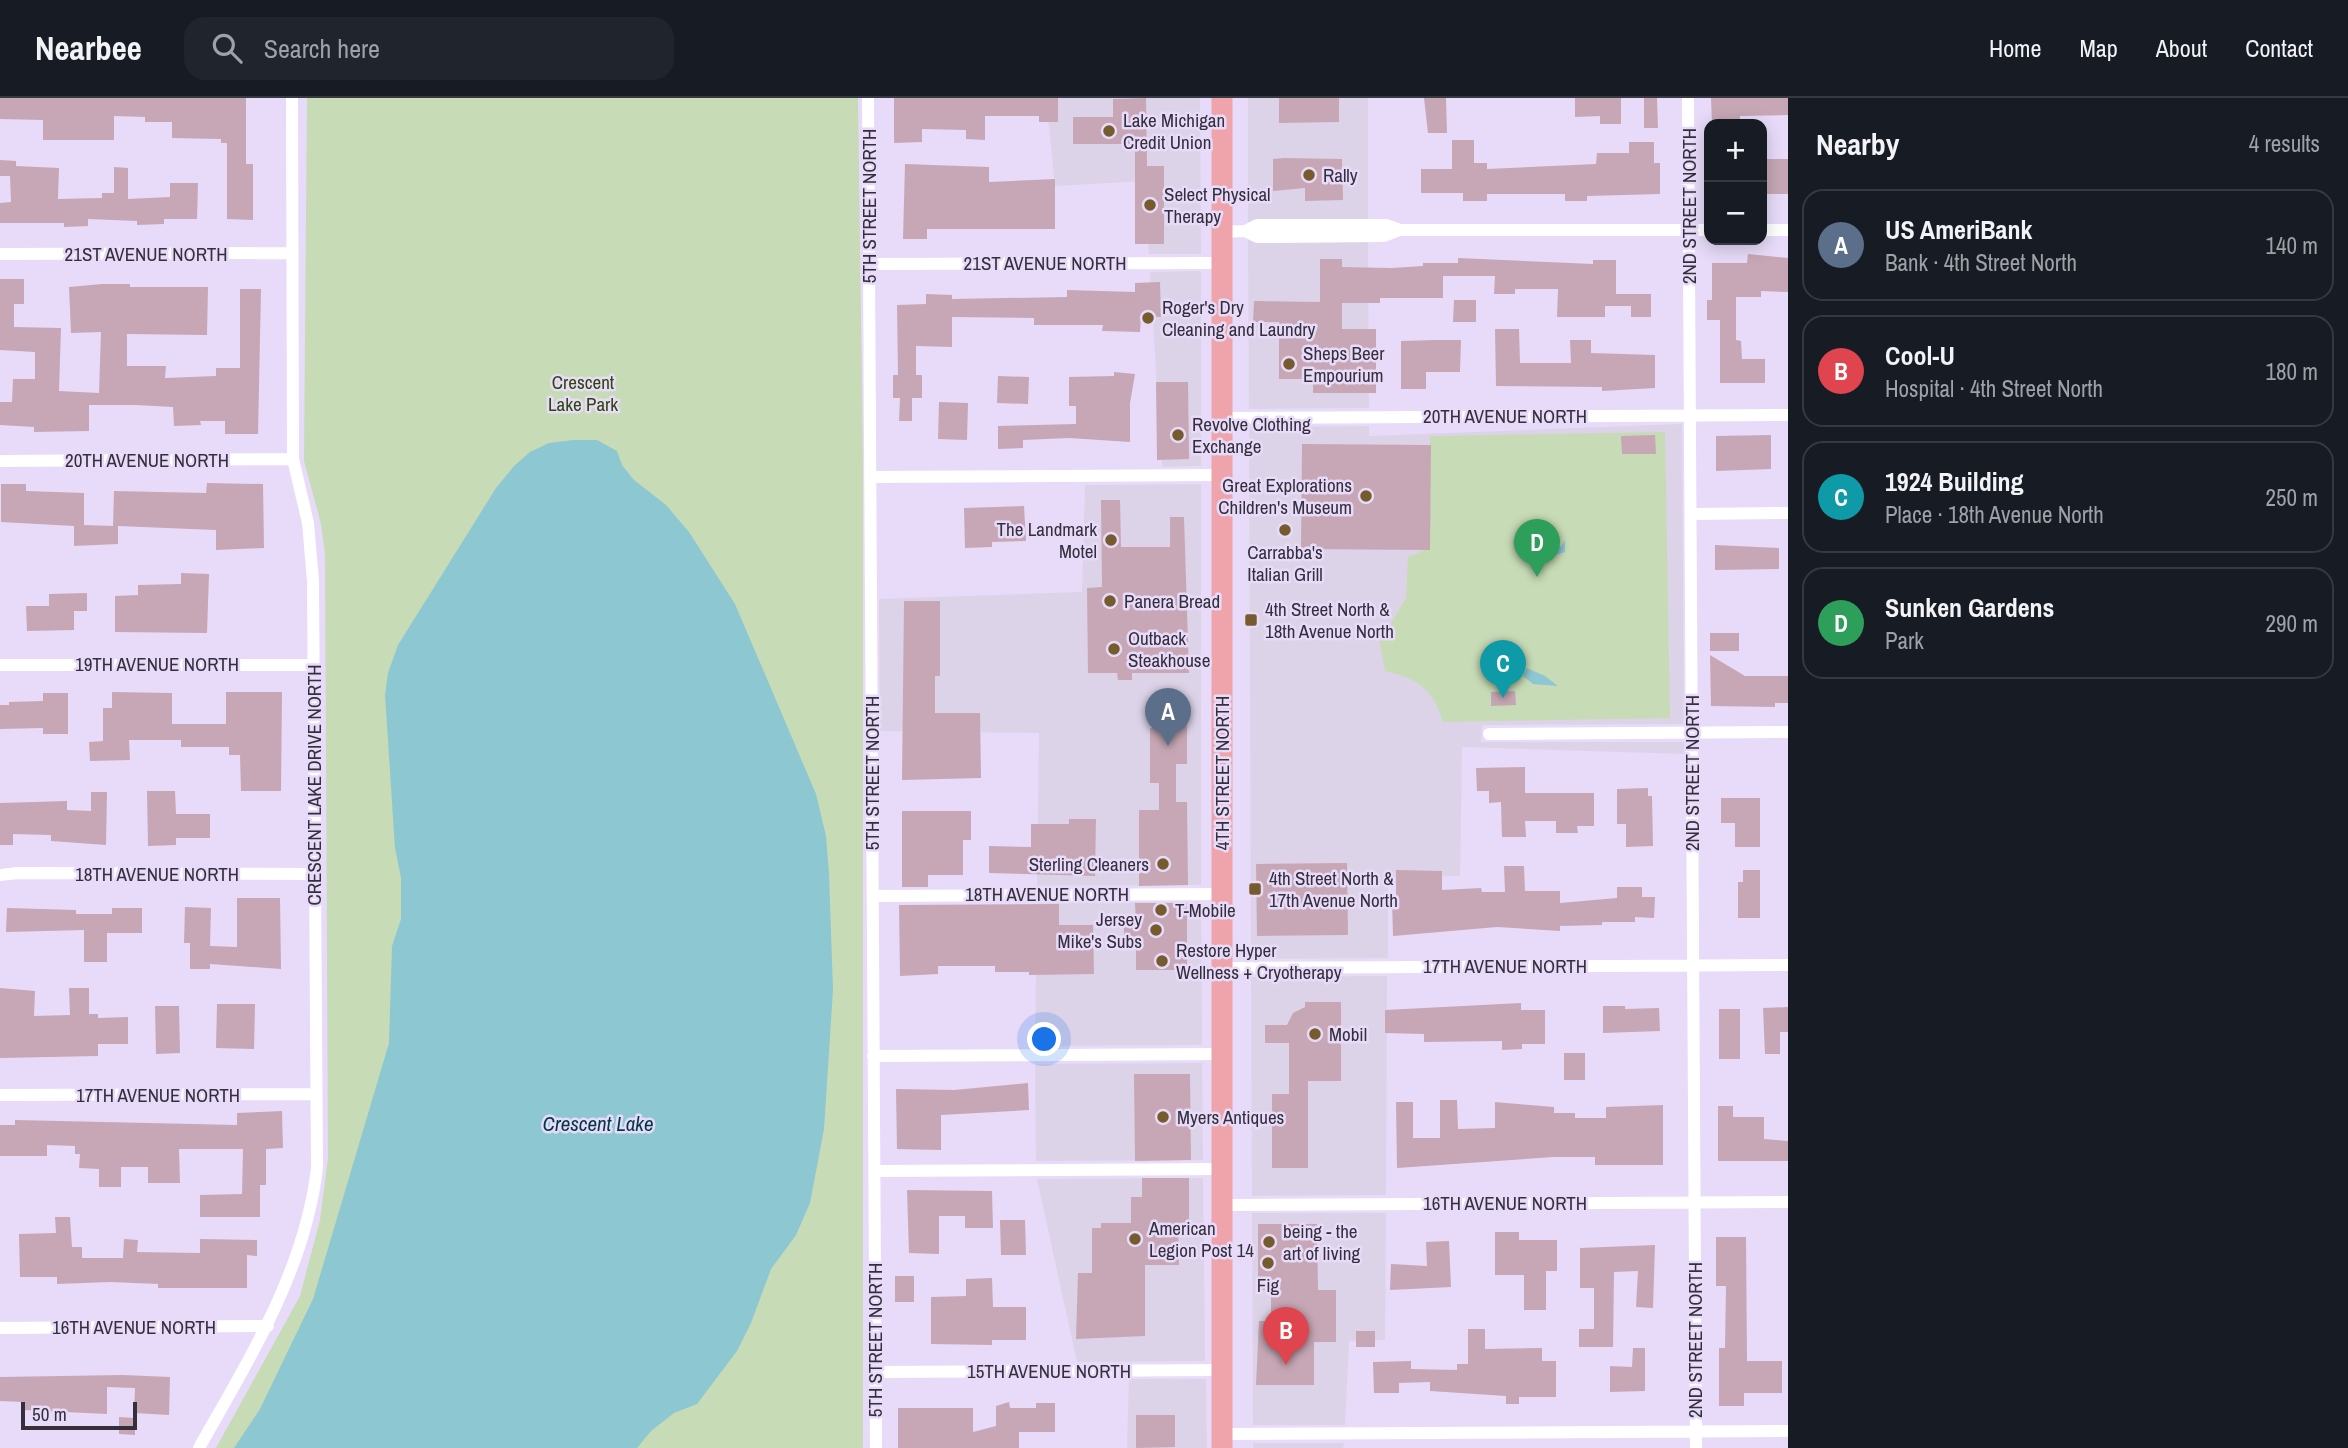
<!DOCTYPE html>
<meta charset="utf-8">
<style>
:root{--surface:#171b24;--page:#20242c;--text:#f1f3f6;--muted:#9ea1a6;--line:#363941;--accent:#8c9099}
body{margin:0;font-family:"Archivo Narrow",sans-serif;background:var(--page);color:var(--text)}
.controls{position:absolute;right:21px;top:21px;display:grid;overflow:hidden;border-radius:14px;box-shadow:0 4px 18px #0003}
.controls button{width:63px;height:63px;display:grid;place-items:center;padding:0;border:0;border-bottom:2px solid var(--line);background:var(--surface);color:var(--text);font:35px sans-serif}
.scale{position:absolute;left:21px;bottom:18px;width:116px;box-sizing:border-box;padding-left:7px;border:4px solid #342f3b;border-top:0;font-size:19px;line-height:24px;white-space:nowrap;color:#342f3b;-webkit-text-stroke:5px #e7dbf9;paint-order:stroke}
.you{position:absolute;left:1045px;top:942px;width:24px;height:24px;margin:-18px;border:5px solid #fff;border-radius:50%;background:#1a73e8;box-shadow:0 0 0 10px #1a73e833}
.badge{display:grid;place-items:center;width:46px;height:46px;border-radius:50%;background:var(--accent);color:#fff;font-size:23px;font-weight:700}
.pin{position:absolute;translate:-50% -58px;filter:drop-shadow(0 2px 4px #0008)}
.pin::after{content:'';position:absolute;top:37px;width:24px;height:21px;background:inherit;clip-path:polygon(0 0,100% 0,50% 100%)}
.list{margin:0;padding:0;list-style:none}
h2{display:flex;justify-content:space-between;align-items:center;height:91px;margin:0;padding:0 28px;font-size:30px}
h2 small{font-size:23px;font-weight:400;color:var(--muted)}
.list li{display:grid;grid-template-columns:46px 1fr auto;gap:21px;align-items:center;box-sizing:border-box;height:112px;margin:0 14px 14px;padding:0 14px;border:2px solid var(--line);border-radius:21px}
.list b{display:block;font-size:26px;white-space:nowrap}
.list p{margin:0;font-size:23px;white-space:nowrap;color:var(--muted)}
.list em{font-size:23px;font-style:normal;color:var(--muted)}
.icon{flex:none;width:38px;height:38px;fill:none;stroke:currentColor;stroke-width:2;stroke-linecap:round;stroke-linejoin:round}
.map{position:relative;flex:none;width:1788px;height:1350px;overflow:hidden}
header{display:flex;align-items:center;gap:42px;box-sizing:border-box;height:98px;padding:0 35px;background:var(--surface);border-bottom:2px solid var(--line)}
header strong{font-size:33px}
nav{display:flex;gap:38px;margin-inline-start:auto;font-size:24px}
.search{width:490px;height:63px;background:var(--page);display:flex;align-items:center;gap:18px;box-sizing:border-box;padding:0 24px;border-radius:21px;color:var(--muted);font-size:26px}
main{display:flex}
aside{flex:1;background:var(--surface)}
.map>svg:first-child{display:block}
</style>
<header>
<strong>Nearbee</strong>
<div class="search"><svg class="icon" aria-label="search" viewBox="0 0 24 24"><circle cx="10" cy="10" r="6"/><path d="M15 15l6 6"/></svg>Search here</div>
<nav><a>Home</a><a>Map</a><a>About</a><a>Contact</a></nav>
</header>
<main>
<div class="map">
<svg width="1788" height="1350" viewBox="0 0 1788 1350">
<rect width="100%" height="100%" fill="#e7dbf9"/>
<path fill="#dcd3e8" d="M1046 0H1200L1201 156H1149L1144 83 1055 88Z
M1248 0H1368V124H1248Z
M1248 142H1368L1369 310 1249 311Z
M1201 173V368L1162 369 1150 174Z
M1682 326 1684 626 1482 627 1481 644H1684V656L1462 649 1460 778 1388 779V860L1251 861 1249 329 1369 328V338Z
M1201 386V787L1037 788 1039 635 880 633 879 501 1082 494 1085 387Z
M1201 804 1202 947 1035 948 1037 805Z
M1387 878 1386 1097 1252 1098 1251 879Z
M1202 965 1203 1062 1036 1063 1035 966Z
M1203 1080 1205 1263 1077 1264 1037 1081Z
M1252 1115H1386L1385 1242 1349 1243 1345 1327H1253Z
M1129 1281H1206L1207 1350H1127Z
M1253 1345H1344L1343 1350H1253Z"/>
<path fill="#c7dbb6" d="M307 0H858L863 367V1350H216L300 1198 320 1122 328 1060 325 456 321 426 304 363Z
M1665 334 1670 620 1443 624C1433 591 1419 581 1385 573L1380 544 1406 500 1408 459 1430 450V338Z"/>
<path fill="#8dc7d2" d="M573 342H597L617 353 622 367 634 382 666 407 689 434 735 506 816 696 826 738 829 776 833 892 824 1031 810 1105 796 1137 771 1171 751 1225 737 1253 697 1306 674 1315 651 1333 637 1350H234L260 1311 313 1201 389 945 392 848 401 821V780L395 750 385 597 388 575 398 547 496 390 514 368 530 354 549 345Z
M1517 440 1546 441 1561 449 1565 442V454L1553 458 1515 453 1513 443Z
M1527 570 1545 578 1558 588 1533 586 1523 578Z"/>
<path fill="#c7a7b5" d="M0 0H246V66H253V122L227 121V45H221V41L172 40V24H145V19L114 18V42H43V22L0 21Z
M894 0H1058V24H1039V18H985V42L966 41V32L922 31V44L894 45Z
M1146 0 1147 68H1164V146H1135V46H1073V19H1113V1Z
M1279 0H1339V24L1279 25Z
M1424 0H1446L1447 35H1428Z
M1575 0H1621V26H1600V18L1575 19Z
M1644 0H1657L1658 30H1644Z
M1711 0H1788V17L1740 18V26H1712Z
M1452 42H1474V65H1487V71L1596 66 1597 55H1629V44H1654V65H1660V96L1587 98V103H1565V96H1487V103H1463V95H1421V71H1452Z
M1284 60 1342 61 1343 102 1305 103V90L1273 93V61Z
M1762 61H1788V96H1762Z
M0 62 16 63V68L59 70 58 101 102 100V95H114V69L128 70V101L170 99V85H198L197 121H164V126L137 127V123L88 121V128L64 129V125H0V105L11 104 10 78H0Z
M905 66 989 69V84L1055 81V131H927V141H903Z
M1748 156 1788 160V194L1761 193V199H1736V242L1741 243 1742 261H1765V285H1720V222H1707V202H1712V165H1747Z
M1458 160 1593 166V162H1616V196H1651V219H1631V208H1605V219H1557L1558 191H1515V196H1494L1495 178H1443V200H1380V205H1342V231H1376V295H1313V281H1279V224H1253L1254 203 1320 204V161H1342V169L1392 170 1423 168V165H1458Z
M0 181H24V206H14V229L61 230 59 293 99 295 101 234 71 235 69 189 102 186H130V189H208L207 237 127 236V268H166L165 280 216 278V270H240V191H261L258 336H225V323H200L201 327 174 328 173 309 136 307H89V333L34 334V329L0 327V304H12L13 281H35V254L0 252Z
M1160 184 1161 219 1141 218 1140 234 1102 233 1103 227H1034V220L952 219V249L916 248V277H922V300H912V323H899L900 300H893V277H898L897 207 926 206V196L952 197V201L1067 199V192L1135 194V185Z
M1454 202H1476V224H1453Z
M1495 231H1519L1520 265H1571L1570 242H1591V255L1655 257V290L1602 293V289L1496 288Z
M1435 242H1461L1460 274H1426V291H1401V243Z
M1114 274 1135 276 1130 305V344L1069 340 1023 342V350L998 351V328L1076 326V308H1069V279L1114 278Z
M998 278 1029 279 1028 306 997 305Z
M1156 284H1188L1189 361 1157 362Z
M939 304 968 305 967 342 938 341Z
M1655 337 1656 356H1622L1621 338Z
M1771 337V371L1716 373V338Z
M1302 346 1431 347 1430 452 1301 451Z
M207 385 263 386 264 450 216 452V432L118 428V446L74 448V428L1 424V386H26V393L84 395V427L113 428 114 393 206 395Z
M1101 402H1120L1121 449H1170V419H1184L1189 575H1132V582H1118L1117 575H1088L1087 490 1102 489Z
M1024 408 1026 443 992 444V449L965 450 964 410Z
M1715 447 1779 450V471L1715 472Z
M181 475 209 476 207 535 115 534V498L138 497V487L181 486Z
M87 495V513H74V532L27 533 26 508H49V496Z
M904 503H940V578H935V615H980L981 680 902 682Z
M1710 535H1739V553H1710Z
M1710 557 1745 578H1788V605H1775V609L1711 608Z
M1515 593 1516 607 1491 608V594Z
M112 594 172 595V626H226V594H282L281 693H241L240 657H229V649H181V642H129L130 662 90 663 89 644 103 643V610H112Z
M43 595H68V636H43V630L0 631V607H9V604L43 603Z
M1155 614H1187V666H1176V704H1187L1188 787 1139 788V712H1159V685H1150V630H1155Z
M1525 669V695H1594V728H1577L1578 735H1556V723H1525L1526 739H1502L1501 704 1489 705V693H1477L1476 670Z
M1648 690V698H1652L1653 748 1626 749V726H1617V691Z
M147 693H175L176 716H210V740H176V747L148 748Z
M91 694H107L106 747 51 743V737L13 736V747H0V705L67 703V712L91 713Z
M1721 700H1760V749H1735V725H1721Z
M902 713H971V742H963V777H928V789H902Z
M1069 721H1096L1095 778 989 775V748L1031 749V726H1069Z
M1347 765 1348 837 1257 838 1256 766Z
M1504 768H1524L1525 793H1560V805L1617 800V789H1642V799H1655L1654 820 1635 819V824H1602V827L1560 828V833L1497 829 1393 838 1392 802H1396V772L1442 773V792L1481 790 1482 794H1505Z
M1743 772H1760V820H1738V784H1743Z
M237 800H280L281 871 210 866V871H190V845H184L185 809 211 810 210 848 237 849Z
M1135 805H1187V872H1136V839L1124 838V826H1136Z
M1059 806V827H1093L1094 876 1029 877V874H995V868H938V876L900 878 899 807Z
M7 810 76 812V816H112V810H142V835H107V864H84V832L6 834Z
M0 890 35 893 34 918 70 917 69 890H89V916H98V920L128 919V946H98V958L0 960Z
M1305 904H1341V983H1308V1070H1272V996H1289V945H1265V927H1287L1293 915 1305 909Z
M1521 905V912H1545V946H1522V951L1502 952V943L1424 944V936L1385 935V912Z
M217 906H255L254 951 216 950Z
M155 908H179L180 955 156 956Z
M1603 908H1625V911L1659 910 1660 933 1603 935Z
M1788 909V934H1780V956H1765L1763 910Z
M1719 911H1740V961H1719Z
M1564 955H1585V982H1564Z
M1134 976H1190L1191 1062 1135 1063Z
M1028 985 1029 1012 941 1017V1052L897 1051 896 991 954 992Z
M1440 1002H1457L1458 1031 1495 1030V1004L1554 1009V1015H1575V1020H1606V1009L1663 1007V1067H1595V1059H1554L1397 1070 1396 1004H1413V1040H1440Z
M1718 1008H1733V1019H1764V1041L1788 1043V1063H1718Z
M282 1013 283 1050 266 1051V1087H260V1119H200V1097L242 1096 243 1051H179L180 1085H148V1069H121V1089H99V1071L79 1070 80 1056H75V1048L47 1047V1058H0V1027H15V1022L237 1027V1015Z
M1142 1080H1189V1125H1178L1179 1167H1145V1238L1076 1241 1078 1175H1092V1130H1101V1125H1131V1099H1142Z
M907 1092 992 1093 993 1130H965V1118H939V1156L909 1155Z
M55 1119H70L72 1149H82V1160H123L124 1141 138 1142 137 1154 200 1155V1141L257 1142V1158L247 1157V1190H158V1186L110 1184 57 1186V1179H20L19 1136 56 1135Z
M1000 1122H1025L1026 1157H1001Z
M1258 1126H1317L1318 1192H1336V1244H1314V1287H1256L1259 1223H1271V1192H1258Z
M1495 1134H1519V1142H1557V1173H1546V1212H1524V1177H1495Z
M1716 1139H1746L1747 1263H1782V1295H1744V1308H1719V1250H1725L1726 1188H1716Z
M1449 1143 1451 1189 1390 1192 1391 1166 1427 1168 1426 1144Z
M1655 1147 1653 1210 1636 1209 1638 1173 1614 1174 1613 1249H1579V1231H1594V1190H1580V1150Z
M895 1178H914V1204H895Z
M992 1180 993 1209H1026V1242H992V1247L931 1246V1199L966 1198V1181Z
M1468 1231H1485V1251L1542 1250V1263H1556V1299H1519V1306H1506V1298L1430 1293V1284L1399 1285V1295H1374L1373 1264 1411 1263V1271L1457 1272V1266H1468Z
M1356 1233H1375V1249H1356Z
M1633 1250H1645V1293L1610 1294V1268L1632 1269Z
M123 1277 170 1279 169 1317 134 1315 135 1290 107 1289V1316L24 1312V1304L0 1303V1279Z
M1009 1304 1010 1310H1036V1305H1055V1334H1019V1350H898V1310H973V1334L996 1328V1308Z
M1136 1317H1175V1349L1136 1350Z
M119 1319 135 1320V1337L119 1336Z"/>
<g fill="none" stroke-linecap="round" stroke-linejoin="round">
<path stroke="#fff" stroke-width="12" d="M868 0 876 1350
M1688 0 1696 1350
M1762 132H1788
M1245 133 1257 127H1386L1400 132
M1222 134 1245 133 1257 139 1384 138 1400 132H1709
M0 156 291 155
M869 166 1222 165
M1222 320 1788 317
M0 363 293 361
M870 379 1222 377
M1691 416 1788 415
M0 567H314
M1489 636 1788 634
M0 777 18 775 315 776
M873 798 1222 796
M1222 870 1788 867
M873 958 1222 956
M0 997 315 996
M874 1073 1222 1071
M1222 1107 1788 1104
M0 1230 268 1228
M875 1274 1222 1272
M1222 1336 1788 1333
M199 1350C249 1261 305 1173 317 1070L313 483 308 425 293 361 292 0"/>
<path stroke="#eea4aa" stroke-width="21" d="M1222 0V1350"/>
</g>
<g fill="#755b2d" stroke="#e7dbf9" stroke-width="2.5">
<circle cx="1109" cy="33" r="7"/>
<circle cx="1309" cy="77" r="7"/>
<circle cx="1150" cy="107" r="7"/>
<circle cx="1148" cy="220" r="7"/>
<circle cx="1289" cy="266" r="7"/>
<circle cx="1178" cy="337" r="7"/>
<circle cx="1366" cy="398" r="7"/>
<circle cx="1285" cy="432" r="7"/>
<circle cx="1111" cy="442" r="7"/>
<circle cx="1110" cy="503" r="7"/>
<rect x="1244" y="515" width="14" height="14" rx="3.5"/>
<circle cx="1114" cy="551" r="7"/>
<circle cx="1163" cy="766" r="7"/>
<rect x="1248" y="784" width="14" height="14" rx="3.5"/>
<circle cx="1161" cy="812" r="7"/>
<circle cx="1156" cy="832" r="7"/>
<circle cx="1162" cy="863" r="7"/>
<circle cx="1315" cy="936" r="7"/>
<circle cx="1163" cy="1019" r="7"/>
<circle cx="1135" cy="1141" r="7"/>
<circle cx="1269" cy="1144" r="7"/>
<circle cx="1268" cy="1165" r="7"/>
</g>
<g text-anchor="middle" stroke-width="5" stroke-linejoin="round" paint-order="stroke">
<g font-size="19" fill="#342f3b" stroke="#e7dbf9" text-anchor="start">
<text x="1123" y="29">Lake Michigan<tspan x="1123" dy="22">Credit Union</tspan></text>
<text x="1323" y="84">Rally</text>
<text x="1164" y="103">Select Physical<tspan x="1164" dy="22">Therapy</tspan></text>
<text x="1162" y="216">Roger's Dry<tspan x="1162" dy="22">Cleaning and Laundry</tspan></text>
<text x="1303" y="262">Sheps Beer<tspan x="1303" dy="22">Empourium</tspan></text>
<text x="1192" y="333">Revolve Clothing<tspan x="1192" dy="22">Exchange</tspan></text>
<text x="1352" y="394" text-anchor="end">Great Explorations<tspan x="1352" dy="22">Children's Museum</tspan></text>
<text x="1097" y="438" text-anchor="end">The Landmark<tspan x="1097" dy="22">Motel</tspan></text>
<text x="1285" y="461" text-anchor="middle">Carrabba's<tspan x="1285" dy="22">Italian Grill</tspan></text>
<text x="1124" y="510">Panera Bread</text>
<text x="1265" y="518">4th Street North &amp;<tspan x="1265" dy="22">18th Avenue North</tspan></text>
<text x="1128" y="547">Outback<tspan x="1128" dy="22">Steakhouse</tspan></text>
<text x="1149" y="773" text-anchor="end">Sterling Cleaners</text>
<text x="1269" y="787">4th Street North &amp;<tspan x="1269" dy="22">17th Avenue North</tspan></text>
<text x="1175" y="819">T-Mobile</text>
<text x="1142" y="828" text-anchor="end">Jersey<tspan x="1142" dy="22">Mike's Subs</tspan></text>
<text x="1176" y="859">Restore Hyper<tspan x="1176" dy="22">Wellness + Cryotherapy</tspan></text>
<text x="1329" y="943">Mobil</text>
<text x="1177" y="1026">Myers Antiques</text>
<text x="1149" y="1137">American<tspan x="1149" dy="22">Legion Post 14</tspan></text>
<text x="1283" y="1140">being - the<tspan x="1283" dy="22">art of living</tspan></text>
<text x="1268" y="1194" text-anchor="middle">Fig</text>
</g>
<g font-size="19" fill="#342f3b" stroke="#e7dbf9">
<text transform="translate(869 108) rotate(-90)" y="7">5TH STREET NORTH</text>
<text transform="translate(1689 108) rotate(-90)" y="7">2ND STREET NORTH</text>
<text x="146" y="163">21ST AVENUE NORTH</text>
<text x="1045" y="172">21ST AVENUE NORTH</text>
<text x="1505" y="325">20TH AVENUE NORTH</text>
<text x="147" y="369">20TH AVENUE NORTH</text>
<text x="157" y="573">19TH AVENUE NORTH</text>
<text transform="translate(872 675) rotate(-90)" y="7">5TH STREET NORTH</text>
<text transform="translate(1222 675) rotate(-90)" y="7">4TH STREET NORTH</text>
<text transform="translate(1692 675) rotate(-90)" y="7">2ND STREET NORTH</text>
<text transform="translate(314 687) rotate(-90)" y="7">CRESCENT LAKE DRIVE NORTH</text>
<text x="157" y="783">18TH AVENUE NORTH</text>
<text x="1047" y="803">18TH AVENUE NORTH</text>
<text x="1505" y="875">17TH AVENUE NORTH</text>
<text x="158" y="1004">17TH AVENUE NORTH</text>
<text x="1505" y="1112">16TH AVENUE NORTH</text>
<text x="134" y="1236">16TH AVENUE NORTH</text>
<text transform="translate(875 1242) rotate(-90)" y="7">5TH STREET NORTH</text>
<text transform="translate(1695 1242) rotate(-90)" y="7">2ND STREET NORTH</text>
<text x="1049" y="1280">15TH AVENUE NORTH</text>
</g>
<g font-size="19" fill="#2c4607" stroke="#e7dbf9">
<text x="583" y="291">Crescent<tspan x="583" dy="22">Lake Park</tspan></text>
</g>
<g font-size="21" font-style="italic" fill="#003942" stroke="#e7dbf9">
<text x="598" y="1033">Crescent Lake</text>
</g>
</g>
</svg>
<div class="controls">
<button>+</button>
<button>−</button>
</div>
<div class="scale">50 m</div>
<div class="you"></div>
<div class="pin badge" style="left:1168px;top:648px;background:#5c6f8a">A</div>
<div class="pin badge" style="left:1286px;top:1267px;background:#e0444e">B</div>
<div class="pin badge" style="left:1503px;top:600px;background:#0f9aa8">C</div>
<div class="pin badge" style="left:1537px;top:479px;background:#2e9e5b">D</div>
</div>
<aside>
<h2>Nearby<small>4 results</small></h2>
<ul class="list">
<li><span class="badge" style="background:#5c6f8a">A</span><div><b>US AmeriBank</b><p>Bank · 4th Street North</p></div><em>140 m</em></li>
<li><span class="badge" style="background:#e0444e">B</span><div><b>Cool-U</b><p>Hospital · 4th Street North</p></div><em>180 m</em></li>
<li><span class="badge" style="background:#0f9aa8">C</span><div><b>1924 Building</b><p>Place · 18th Avenue North</p></div><em>250 m</em></li>
<li><span class="badge" style="background:#2e9e5b">D</span><div><b>Sunken Gardens</b><p>Park</p></div><em>290 m</em></li>
</ul>
</aside>
</main>
